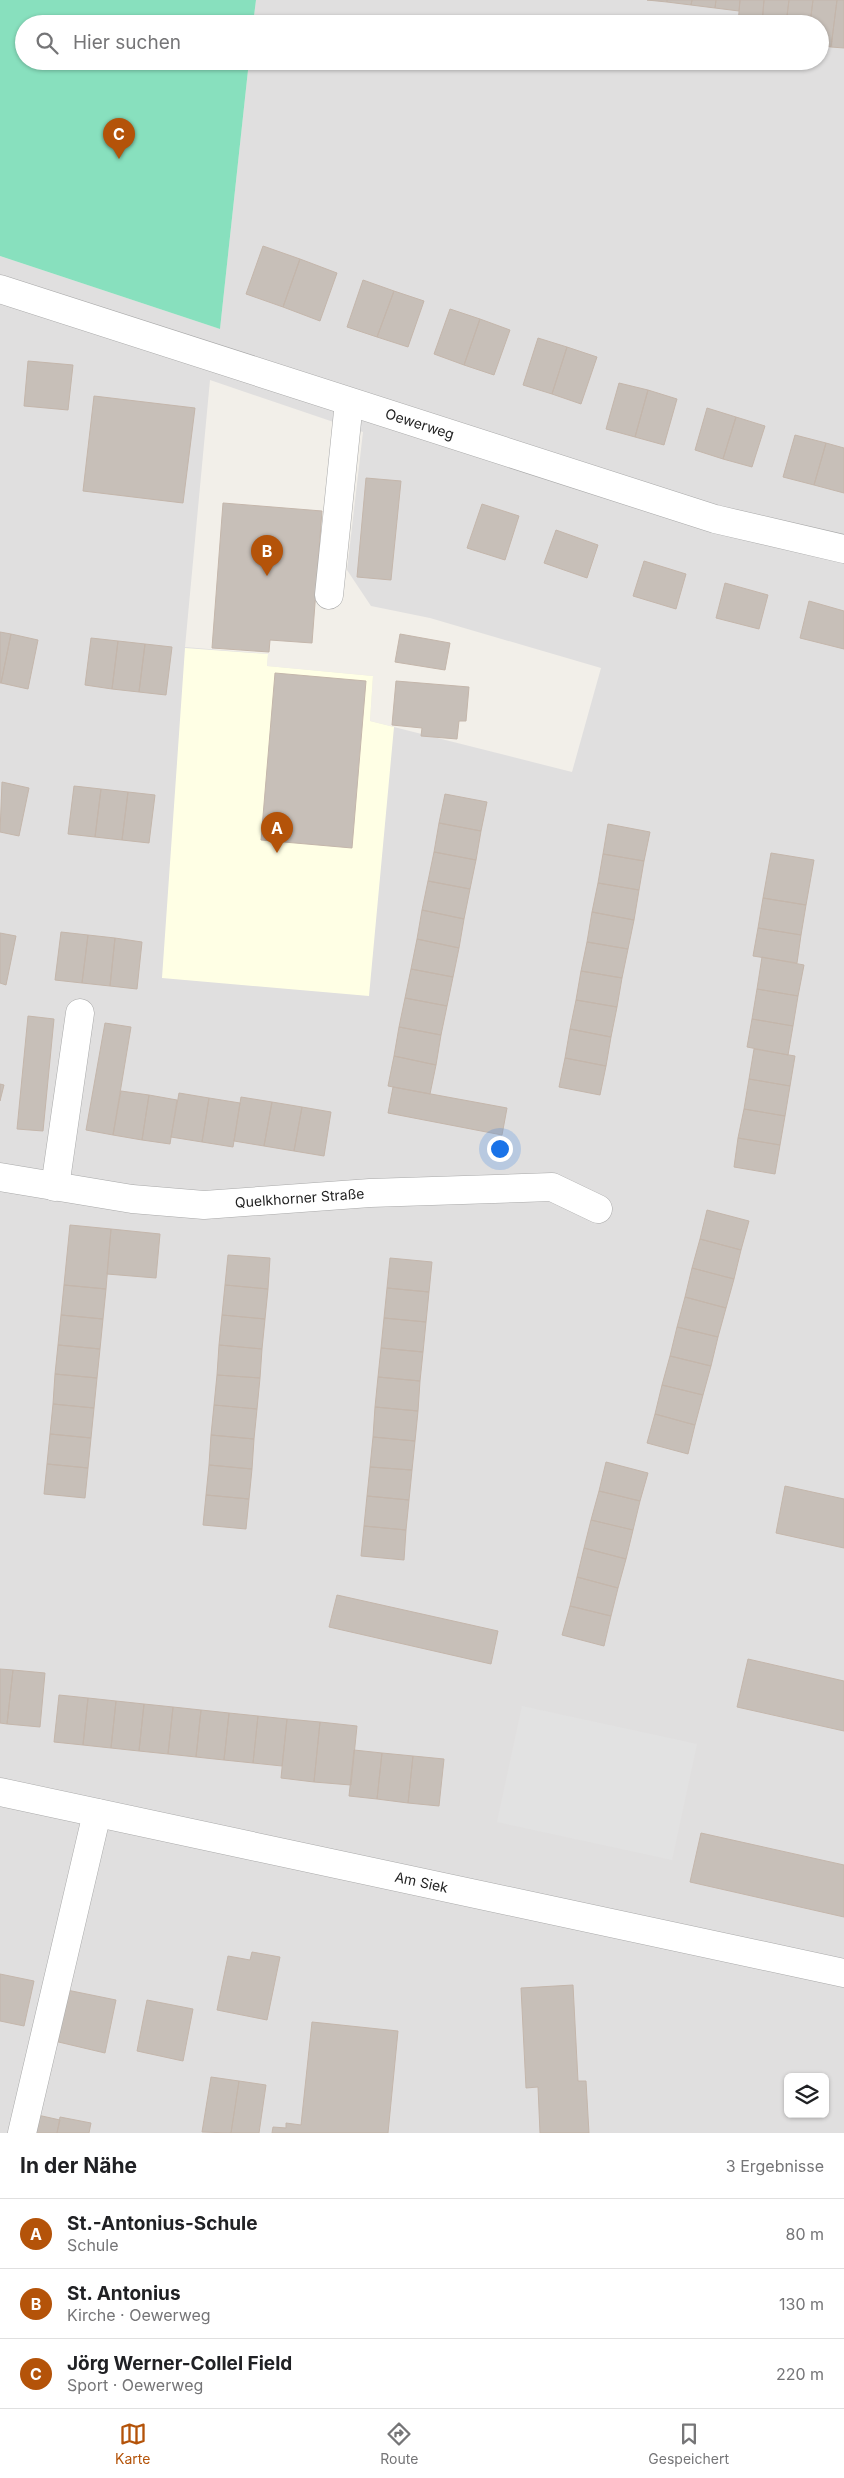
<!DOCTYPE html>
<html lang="de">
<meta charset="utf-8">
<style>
:root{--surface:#fff;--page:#f6f6f6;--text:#202124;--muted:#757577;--line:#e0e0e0;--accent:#b45309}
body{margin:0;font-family:Inter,sans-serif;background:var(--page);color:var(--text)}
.controls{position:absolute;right:15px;bottom:15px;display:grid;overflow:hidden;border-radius:8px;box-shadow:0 1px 4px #0004}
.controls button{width:45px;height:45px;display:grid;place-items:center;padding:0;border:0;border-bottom:1px solid var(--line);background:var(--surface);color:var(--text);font:25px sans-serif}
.you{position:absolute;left:499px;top:1148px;width:18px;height:18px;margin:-12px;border:4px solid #fff;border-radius:50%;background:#1a73e8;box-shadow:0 0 0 8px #1a73e833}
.badge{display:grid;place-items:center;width:32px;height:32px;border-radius:50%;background:var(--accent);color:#fff;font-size:16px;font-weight:700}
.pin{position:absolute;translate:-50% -41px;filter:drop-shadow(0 1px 2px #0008)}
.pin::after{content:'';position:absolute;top:26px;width:18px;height:15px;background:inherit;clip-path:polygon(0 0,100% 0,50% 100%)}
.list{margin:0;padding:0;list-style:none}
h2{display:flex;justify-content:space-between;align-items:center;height:65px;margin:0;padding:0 20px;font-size:21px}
h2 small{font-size:16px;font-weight:400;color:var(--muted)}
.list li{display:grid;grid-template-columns:32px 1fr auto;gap:15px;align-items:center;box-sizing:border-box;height:70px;padding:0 20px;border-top:1px solid var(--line)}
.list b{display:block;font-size:19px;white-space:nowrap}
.list p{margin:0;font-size:16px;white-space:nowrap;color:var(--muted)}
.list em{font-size:16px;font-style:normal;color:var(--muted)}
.icon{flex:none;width:28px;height:28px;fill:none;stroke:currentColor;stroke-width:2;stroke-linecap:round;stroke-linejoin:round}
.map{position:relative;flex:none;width:844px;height:2133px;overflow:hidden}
.search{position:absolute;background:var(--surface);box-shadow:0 1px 4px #0004;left:15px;right:15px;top:15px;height:55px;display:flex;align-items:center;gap:12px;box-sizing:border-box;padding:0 18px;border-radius:28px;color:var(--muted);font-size:19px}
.sheet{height:275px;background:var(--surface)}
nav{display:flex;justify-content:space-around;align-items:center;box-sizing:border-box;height:70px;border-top:1px solid var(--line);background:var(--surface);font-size:14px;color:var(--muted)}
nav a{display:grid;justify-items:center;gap:2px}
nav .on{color:var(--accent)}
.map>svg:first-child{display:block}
</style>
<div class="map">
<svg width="844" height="2133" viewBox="0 0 844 2133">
<rect width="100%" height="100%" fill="#f2efe9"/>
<path fill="#e0dfdf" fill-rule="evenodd" d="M256 0H844V2133H0V256L220 329 249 61H820V24H253ZM210 380 363 432 347 570 371 606 430 618 601 668 572 772 370 721 373 676 267 666 268 654 185 647ZM788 2077H825V2114H788Z"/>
<path fill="#ffffe5" d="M185 648 268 654 267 666 373 676 370 721 394 727 369 996 162 978Z"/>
<path fill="#88e0be" d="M0 0H256L253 24H24V61H249L220 329 0 256Z"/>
<path fill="#e2e2e2" d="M522 1706 697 1744 672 1860 497 1822Z"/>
<path fill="#c7bfb8" stroke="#c4b6ab" d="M647 0H667V2Z
M667 0H692L691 5 667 2Z
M692 0H716L715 8 691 5Z
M716 0H740L739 11 715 8Z
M740 0H764L762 24H738Z
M764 0H789L786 24H762Z
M789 0H813L810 24H786Z
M813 0H837L831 47 820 45V24H810Z
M837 0H844V48L831 47Z
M263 246 300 259 283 307 246 294Z
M300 259 337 273 320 321 283 307Z
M363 280 394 291 377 337 347 327Z
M394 291 424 301 408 347 377 337Z
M450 309 480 319 464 365 434 354Z
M480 319 510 330 494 375 464 365Z
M538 338 567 347 552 394 523 385Z
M567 347 597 357 581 404 552 394Z
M28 361 73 365 68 410 24 406Z
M619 383 648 390 635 437 606 429Z
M648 390 677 399 664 445 635 437Z
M94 396 195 408 183 503 83 491Z
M707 408 736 417 723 459 695 450Z
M736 417 765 426 752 467 723 459Z
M795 435 826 443 814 485 783 477Z
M826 443 844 448V493L814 485Z
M366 478 401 481 391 580 357 577Z
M223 503 322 511 312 643 270 640 269 652 212 648Z
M482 504 519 516 505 560 467 548Z
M556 530 598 545 587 578 544 563Z
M644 561 686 574 676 609 633 596Z
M725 583 768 595 759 629 716 618Z
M809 601 844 611V649L800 638Z
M0 632 11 634 1 683H0Z
M11 634 38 640 28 689 1 683Z
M400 634 450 643 445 670 395 662Z
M91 638 118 641 112 689 85 685Z
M118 641 145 644 139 692 112 689Z
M145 644 172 647 166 695 139 692Z
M275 673 366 681 352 848 261 840Z
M396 681 469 687 466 721H459L457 739 421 736 422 728 392 725Z
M2 782 29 788 19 836 0 832Z
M74 786 101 789 95 837 68 834Z
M101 789 128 792 122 840 95 837Z
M128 792 155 795 149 843 122 840Z
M445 794 487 802 481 831 439 823Z
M439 823 481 831 476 860 434 852Z
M608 824 650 832 644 861 603 854Z
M434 852 476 860 470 889 428 881Z
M771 853 814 860 806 905 763 898Z
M603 854 644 861 639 890 598 883Z
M428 881 470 889 464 919 422 910Z
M598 883 639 890 634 920 592 912Z
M763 898 806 905 801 935 758 928Z
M422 910 464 919 459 948 417 939Z
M592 912 634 920 628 949 587 942Z
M758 928 801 935 797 963 753 956Z
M61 932 88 935 82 983 55 980Z
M0 933 16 936 6 985 0 983Z
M88 935 115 938 110 986 82 983Z
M115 938 142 942 137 989 110 986Z
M417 939 459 948 453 977 411 969Z
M587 942 628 949 622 978 581 971Z
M762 957 804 965 798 996 757 989Z
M411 969 453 977 447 1006 405 998Z
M581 971 622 978 617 1007 576 1000Z
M757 989 798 996 793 1026 752 1019Z
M405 998 447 1006 441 1035 399 1027Z
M576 1000 617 1007 611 1037 570 1029Z
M28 1016 54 1019 43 1131 17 1129Z
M752 1019 793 1026 788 1055 747 1047Z
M105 1023 131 1027 113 1135 86 1130Z
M399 1027 441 1035 436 1065 394 1056Z
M570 1029 611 1037 606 1066 565 1058Z
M754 1049 795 1056 790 1086 749 1079Z
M394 1056 436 1065 430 1094 388 1086Z
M565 1058 606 1066 600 1095 559 1087Z
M749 1079 790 1086 785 1116 744 1109Z
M0 1084 4 1085 0 1101Z
M393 1087 507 1108 502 1135 388 1113Z
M121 1091 149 1095 142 1140 113 1135Z
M179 1093 209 1098 202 1142 171 1137Z
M149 1095 177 1100 170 1144 142 1140Z
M241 1097 272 1102 264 1146 234 1141Z
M209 1098 240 1103 233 1147 202 1142Z
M272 1102 302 1107 294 1151 264 1146Z
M302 1107 331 1112 324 1156 294 1151Z
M744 1109 785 1116 780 1145 738 1138Z
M738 1138 780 1145 775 1174 734 1167Z
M707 1210 749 1221 741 1250 700 1239Z
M70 1225 111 1229 106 1289 64 1285Z
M111 1229 160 1234 156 1278 107 1274Z
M700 1239 741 1250 734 1279 692 1268Z
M228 1255 270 1258 268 1289 225 1285Z
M390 1258 432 1262 429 1292 387 1288Z
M692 1268 734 1279 726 1308 685 1297Z
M64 1285 106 1289 103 1319 61 1315Z
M225 1285 268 1289 265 1319 222 1315Z
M387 1288 429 1292 426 1322 384 1318Z
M685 1297 726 1308 718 1337 677 1327Z
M61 1315 103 1319 100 1349 58 1345Z
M222 1315 265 1319 262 1349 219 1345Z
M384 1318 426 1322 423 1352 381 1348Z
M677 1327 718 1337 711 1366 670 1356Z
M58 1345 100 1349 97 1378 55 1374Z
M219 1345 262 1349 260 1378 217 1375Z
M381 1348 423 1352 420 1381 378 1377Z
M670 1356 711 1366 703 1395 662 1385Z
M55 1374 97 1378 94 1408 53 1404Z
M217 1375 260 1378 257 1409 214 1405Z
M378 1377 420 1381 418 1411 375 1407Z
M662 1385 703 1395 695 1425 655 1414Z
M53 1404 94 1408 91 1438 50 1434Z
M214 1405 257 1409 254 1439 211 1435Z
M375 1407 418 1411 415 1441 373 1437Z
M655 1414 695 1425 688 1454 647 1443Z
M50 1434 91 1438 88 1468 47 1464Z
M211 1435 254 1439 252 1469 209 1465Z
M373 1437 415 1441 412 1470 370 1467Z
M606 1462 648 1473 640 1501 599 1491Z
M47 1464 88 1468 85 1498 44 1494Z
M209 1465 252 1469 249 1499 206 1495Z
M370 1467 412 1470 409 1500 367 1496Z
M785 1486 844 1499V1548L776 1533Z
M599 1491 640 1501 633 1530 591 1520Z
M206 1495 249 1499 246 1529 203 1525Z
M367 1496 409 1500 406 1530 364 1526Z
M591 1520 633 1530 626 1559 584 1548Z
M364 1526 406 1530 404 1560 361 1556Z
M584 1548 626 1559 618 1588 577 1577Z
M577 1577 618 1588 611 1616 570 1606Z
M337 1595 498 1631 491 1664 329 1627Z
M570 1606 611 1616 604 1646 562 1635Z
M748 1659 844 1681V1731L737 1707Z
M0 1669 13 1670 7 1724 0 1723Z
M13 1670 45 1673 40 1727 7 1724Z
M59 1695 88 1698 83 1745 54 1742Z
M88 1698 116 1701 111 1748 83 1745Z
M116 1701 144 1704 139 1751 111 1748Z
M144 1704 173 1707 168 1754 139 1751Z
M173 1707 201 1710 196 1757 168 1754Z
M201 1710 229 1713 224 1760 196 1757Z
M229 1713 258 1716 253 1763 224 1760Z
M258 1716 287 1719 282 1766 253 1763Z
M287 1719 320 1722 314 1782 281 1778Z
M320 1722 357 1726 351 1785 314 1782Z
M354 1750 382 1753 377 1799 349 1796Z
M382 1753 413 1756 408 1803 377 1799Z
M413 1756 444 1759 439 1806 408 1803Z
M701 1833 844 1865V1917L690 1882Z
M252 1952 280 1957 267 2020 217 2010 228 1956 250 1960Z
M0 1974 34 1981 24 2026 0 2021Z
M573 1985 578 2081H586L589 2133H540L538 2087 526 2088 521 1988Z
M62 1989 116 2000 105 2053 50 2040Z
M147 2000 193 2009 183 2061 137 2051Z
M312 2022 398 2031 388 2133H272L273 2127 286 2128V2123L301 2125Z
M211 2077 239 2081 231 2133 202 2132Z
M239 2081 266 2085 259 2133H231Z
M33 2114 60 2120 57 2133H29Z
M60 2117 91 2123 89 2133H57Z"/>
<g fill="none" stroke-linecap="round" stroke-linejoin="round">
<g stroke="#a9a9a9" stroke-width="29">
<g id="minor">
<path id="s1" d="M0 289 715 519 844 549"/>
<path d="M329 595 349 402"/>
<path id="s2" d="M0 1177 132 1199 204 1205 370 1193 552 1187 598 1209"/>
<path d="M55 1187 80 1013"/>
<path id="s3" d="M0 1792 844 1973"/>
<path d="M22 2133 97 1813"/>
</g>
</g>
<use href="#minor" stroke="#fff" stroke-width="28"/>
</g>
<g text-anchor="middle" stroke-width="5" stroke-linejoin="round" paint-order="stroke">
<g font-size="14" fill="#222" stroke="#fff">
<text dy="5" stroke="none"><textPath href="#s1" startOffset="441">Oewerweg</textPath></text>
<text dy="5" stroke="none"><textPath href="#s2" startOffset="302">Quelkhorner Straße</textPath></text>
<text dy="5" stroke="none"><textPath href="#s3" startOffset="431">Am Siek</textPath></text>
</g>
</g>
</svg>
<div class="controls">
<button><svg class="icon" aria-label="layers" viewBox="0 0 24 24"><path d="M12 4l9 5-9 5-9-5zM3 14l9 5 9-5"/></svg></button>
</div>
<div class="you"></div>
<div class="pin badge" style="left:277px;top:853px">A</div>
<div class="pin badge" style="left:267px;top:576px">B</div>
<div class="pin badge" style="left:119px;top:159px">C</div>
<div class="search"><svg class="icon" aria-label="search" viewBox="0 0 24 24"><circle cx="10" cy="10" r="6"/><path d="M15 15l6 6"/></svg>Hier suchen</div>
</div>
<section class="sheet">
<h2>In der Nähe<small>3 Ergebnisse</small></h2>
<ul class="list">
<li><span class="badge">A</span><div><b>St.-Antonius-Schule</b><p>Schule</p></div><em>80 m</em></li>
<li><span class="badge">B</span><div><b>St. Antonius</b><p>Kirche · Oewerweg</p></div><em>130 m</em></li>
<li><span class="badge">C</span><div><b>Jörg Werner-Collel Field</b><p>Sport · Oewerweg</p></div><em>220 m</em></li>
</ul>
</section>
<nav>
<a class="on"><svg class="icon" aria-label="map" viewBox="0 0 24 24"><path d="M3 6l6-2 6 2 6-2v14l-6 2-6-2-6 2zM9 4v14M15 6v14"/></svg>Karte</a>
<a><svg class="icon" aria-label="directions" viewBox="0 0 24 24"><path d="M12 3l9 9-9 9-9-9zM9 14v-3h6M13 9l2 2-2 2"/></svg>Route</a>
<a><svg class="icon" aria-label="saved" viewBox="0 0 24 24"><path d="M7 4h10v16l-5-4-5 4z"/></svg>Gespeichert</a>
</nav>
